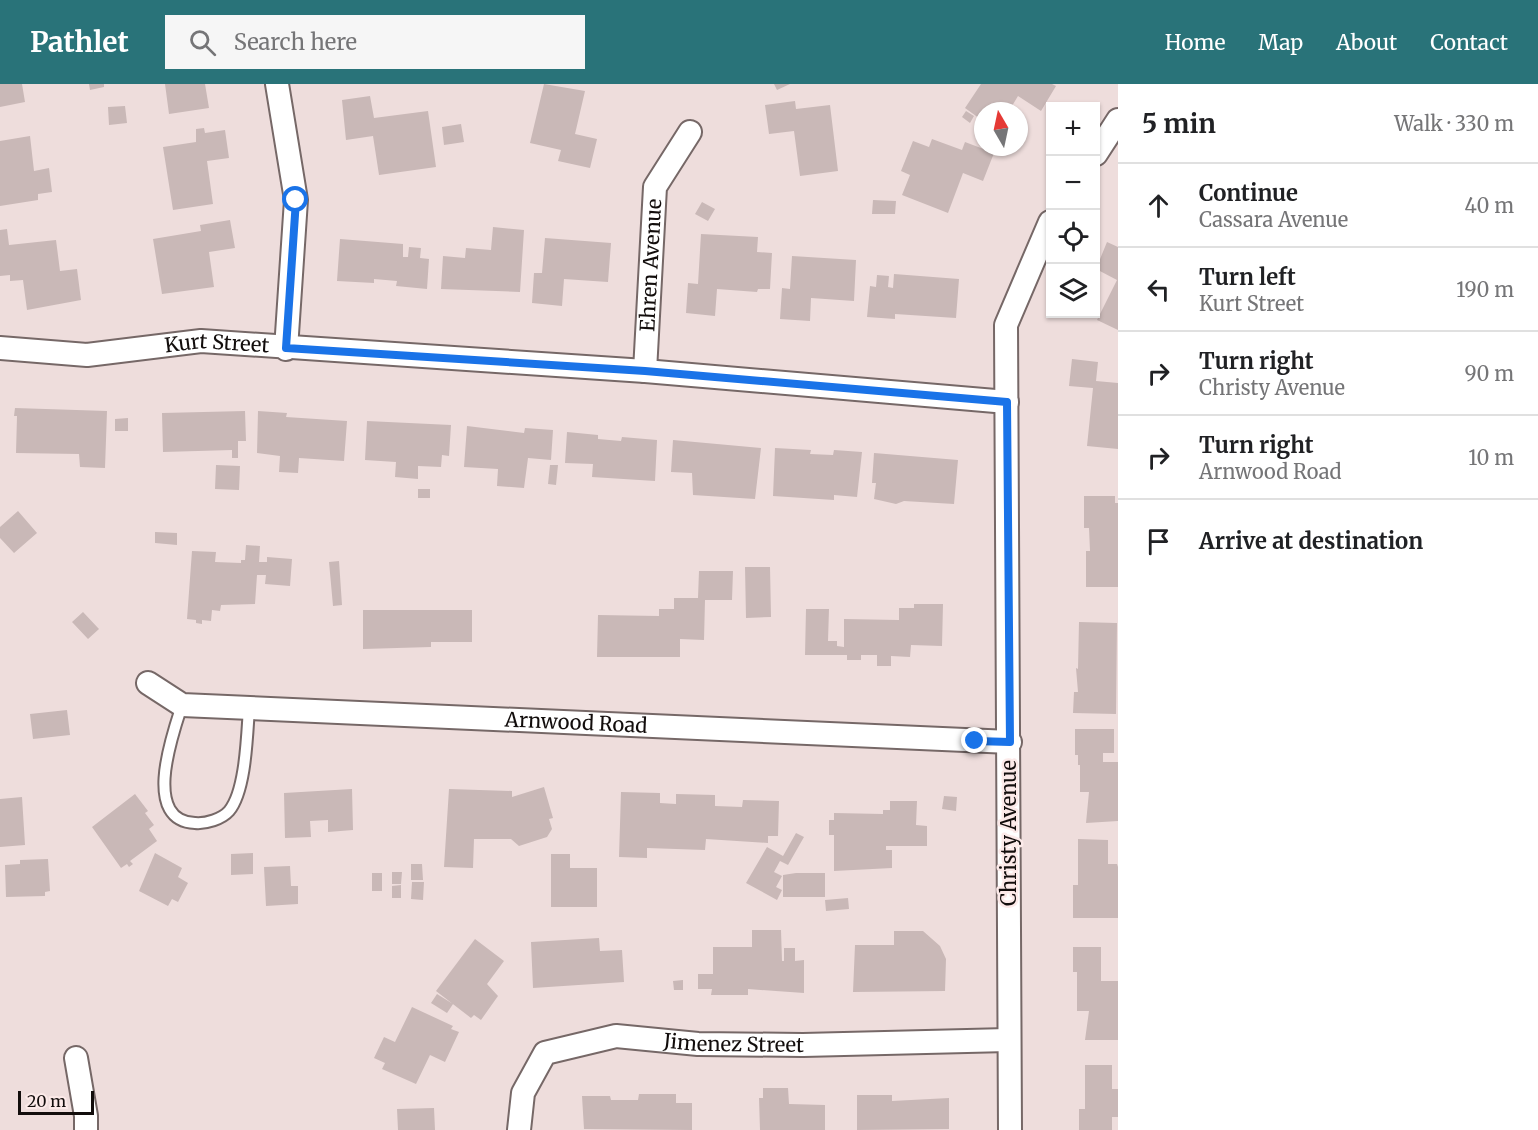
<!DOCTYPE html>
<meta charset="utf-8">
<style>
:root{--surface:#fff;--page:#f6f6f6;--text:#202124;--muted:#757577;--line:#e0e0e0;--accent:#297379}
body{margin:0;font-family:Merriweather,serif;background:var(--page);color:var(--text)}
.controls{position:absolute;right:18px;top:18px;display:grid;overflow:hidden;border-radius:0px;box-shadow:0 2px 4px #0004}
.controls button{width:54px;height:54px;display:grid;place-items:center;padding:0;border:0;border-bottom:2px solid var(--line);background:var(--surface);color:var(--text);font:30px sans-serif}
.compass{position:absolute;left:974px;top:18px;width:54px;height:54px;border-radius:50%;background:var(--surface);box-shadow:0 2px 4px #0004;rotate:351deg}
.scale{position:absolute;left:18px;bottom:15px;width:76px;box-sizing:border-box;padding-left:6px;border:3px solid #120d0c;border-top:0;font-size:16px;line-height:21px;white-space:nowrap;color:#120d0c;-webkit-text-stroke:4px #fceae9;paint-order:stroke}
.stop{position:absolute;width:18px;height:18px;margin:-14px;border:4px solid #1a73e8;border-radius:50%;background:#fff}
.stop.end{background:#1a73e8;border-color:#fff;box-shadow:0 2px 6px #0008}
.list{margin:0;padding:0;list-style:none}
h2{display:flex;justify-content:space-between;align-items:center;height:78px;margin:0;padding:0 24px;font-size:26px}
h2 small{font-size:20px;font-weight:400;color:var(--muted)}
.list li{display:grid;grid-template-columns:39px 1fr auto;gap:18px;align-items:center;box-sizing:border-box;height:84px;padding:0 24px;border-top:2px solid var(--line)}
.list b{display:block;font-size:22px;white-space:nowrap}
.list p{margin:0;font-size:20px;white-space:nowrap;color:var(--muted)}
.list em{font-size:20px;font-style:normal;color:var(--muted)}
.icon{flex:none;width:33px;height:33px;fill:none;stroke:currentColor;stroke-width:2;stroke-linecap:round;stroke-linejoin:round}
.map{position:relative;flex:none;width:1118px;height:1046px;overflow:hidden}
header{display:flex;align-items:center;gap:36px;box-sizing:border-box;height:84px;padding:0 30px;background:var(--accent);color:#fff}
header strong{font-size:28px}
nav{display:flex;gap:33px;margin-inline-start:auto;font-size:21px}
.search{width:420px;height:54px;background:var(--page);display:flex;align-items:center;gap:15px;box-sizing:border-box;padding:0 21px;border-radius:0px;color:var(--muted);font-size:22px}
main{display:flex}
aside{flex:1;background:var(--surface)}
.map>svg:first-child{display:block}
</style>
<header>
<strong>Pathlet</strong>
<div class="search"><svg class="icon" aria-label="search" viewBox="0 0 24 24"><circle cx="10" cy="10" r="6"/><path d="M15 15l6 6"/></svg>Search here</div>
<nav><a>Home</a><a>Map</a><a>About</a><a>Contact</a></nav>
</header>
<main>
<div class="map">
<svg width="1118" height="1046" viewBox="0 0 1118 1046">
<rect width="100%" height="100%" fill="#eedddc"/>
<path fill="#c9b8b7" d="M0 0H22L25 18 0 23Z
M89 0H104V3L90 6Z
M165 0H205L209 24 169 30Z
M544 0 585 7 575 50 597 55 590 84 558 77 561 66 530 59Z
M774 0H790L777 6Z
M981 0H1052L1056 2 1041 27 1018 12 1009 27H983V37L965 24Z
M370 12 374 34 428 27 436 83 379 91 373 52 346 56 342 16Z
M795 17 796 25 830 21 838 87 800 92 794 47 769 50 765 21Z
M125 22 127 39 109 41 108 23Z
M966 27 974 32 970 39 962 33Z
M461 40 464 58 444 61 442 43Z
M204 44 205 49 225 46 229 74 207 77 213 120 173 126 163 63 196 58V45Z
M30 52 34 87 49 84 52 108 38 110V116L0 122V57Z
M932 55 962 66 965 58 994 69 983 97 963 89 948 129 902 111 910 91 901 87 913 57 929 63Z
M873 116 896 117 895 130H872Z
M702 118 715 125 708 137 695 130Z
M230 136 235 164 209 168 214 203 162 210 153 155 201 147 200 141Z
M493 143 524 146 520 208 441 205 443 172 465 174 466 164 491 166Z
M7 145 9 161 56 156 60 187 77 185 81 216 27 226 23 196 10 197V191L0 192V146Z
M701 150 758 153 757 168 772 169 770 205H758L757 208 717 205 715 232 686 229 688 199 698 200Z
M545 154 611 159 608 198 564 195 562 222 532 219 534 189H542Z
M340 155 403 160V173H408L409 163 421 164 420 174 429 175 427 205 396 202 397 197 374 195V199L337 197Z
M1107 158 1118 163V246L1097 236 1117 196 1096 185Z
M792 172 856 176 854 217 811 214 810 237 780 235 782 204 790 205Z
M894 190 959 195 956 234 895 230V235L867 233 870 202 876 203 877 191 889 192 888 203 893 204Z
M1072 275 1098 278 1096 297 1118 299V365L1087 362 1093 304 1069 302Z
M15 324 107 327 105 384 80 383 79 370 16 369 17 332H14Z
M245 327 246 357H238V374H232V366L163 368 162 329Z
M258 327 287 329 286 333 347 337 344 377 299 374 298 389 279 388 280 372 257 369Z
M128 334V347H115V335Z
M367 337 451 341 449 372 442 371 441 383 418 382V395L395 393 396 378 365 376Z
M467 342 524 349 525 344 553 346 551 376 528 374 524 404 497 402 498 385 464 383Z
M567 348 598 351V355L621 357 622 353 657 356 655 397 592 393 593 380 565 379Z
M673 356 761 364 755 415 693 411 692 389 671 388Z
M775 364 811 366 810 370 833 371 834 366 862 368 857 413 834 411V416L773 412Z
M874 369 958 376 954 420 904 417 896 420 874 415 876 399H872Z
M216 381 240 382 239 406 215 405Z
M550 381H558L556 401 548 400Z
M418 405H430V414H418Z
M1084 412H1115V419H1118V503H1086V467H1090L1089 444H1084Z
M18 427 37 449 14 469 0 454V443Z
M155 448 177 449V461L155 459Z
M246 461 260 462 259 478H267V473L292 475 290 502 265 500 266 491H257L255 520 221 521 220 527 212 526 211 537 202 536V540L196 539V536L187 535 192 467 216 468 215 478 241 479V476H245Z
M339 477 342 521 333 522 329 478Z
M745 483H770L771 533 746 534Z
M699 487H733L732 516H705L704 556 680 555V573H597L598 531 659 532V525H674V514H698Z
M914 520H943L942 562 911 561 910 573 891 572V582H877V571H861V576H847V571H805L806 525H829L828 557H837V562L844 563V535L899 536V524H914Z
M363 526H472V558H431V563L363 565Z
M83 528 99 545 88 555 72 538Z
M1079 538 1117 539 1116 630 1073 629 1074 608H1078L1076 584 1078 585Z
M67 626 70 651 33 655 30 630Z
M1075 645H1114V669H1103V678H1118V737L1086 739 1089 708H1080V681H1078V671H1075Z
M544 703 553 734 549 735 552 745 547 753 519 762 511 755H474L473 784 444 783 449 705 512 707V713Z
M352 705 353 746 328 748V736L310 737 311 753 285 754 284 709Z
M621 708 660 709V719L676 720V710L715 711V722L742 723 743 716 779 717 778 752H768V759L706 755 705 766 647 764V774L619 773Z
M135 710 148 727 145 729 154 741 149 745 157 757 130 777 133 780 129 783 127 780 121 784 92 743Z
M944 712 957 713 956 727 942 725Z
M22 713 25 761 0 763V715Z
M890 717H917L916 741 927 742V762H886V766H892V784L834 787V751H829V736H834V729L883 730V726H890Z
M796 749 804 753 788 781 780 777 774 788 782 792 776 803 782 806 777 816 746 799 767 763 783 772Z
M1078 755 1108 756V780H1117L1118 783V834H1073V801H1078Z
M155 769 182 784 178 793 188 799 178 818 172 815 168 822 139 807Z
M253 769V790L231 791V770Z
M551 770H570V784H597V823H551Z
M48 775 50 807 45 808V812L6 813 5 781 20 780V776Z
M411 780H422L423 796H411Z
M290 782 291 802H298V820L266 822 264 783Z
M392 788H402L401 800H392Z
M372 789H382V807H372Z
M796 789H825V813H783V791Z
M412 798H424L423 816 411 815Z
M401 801V814H392V802Z
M848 814 849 825 826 827 825 816Z
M752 846H781L782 877H784V864H795V877L804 876V909L748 905V911H711L712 905H698V890H713V863H752Z
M894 847H923L940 862 946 875 945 907 853 908 855 861H894Z
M599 854 600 867 622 866 624 898 533 904 531 858Z
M475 855 504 877 487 900 498 912 481 936 474 931 471 934 436 907Z
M1073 863H1101V897H1118V956H1085L1089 927H1077V888H1073Z
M683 896V906H674L673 897Z
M437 910 453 920 447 929 431 919Z
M412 923 453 942 451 945 459 948 445 978 430 971 416 1000 382 985 385 979 374 974 384 953 395 958Z
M1085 981H1112V1005H1118V1033H1112V1046H1079V1025H1085Z
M763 1004H788L789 1020 825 1021V1046H760L759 1014H763Z
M639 1010H676V1019H692V1046L584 1045 582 1012H610L611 1016H638Z
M857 1011H892V1017L949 1014V1045L857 1046Z
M434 1024 435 1046H398L397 1025Z"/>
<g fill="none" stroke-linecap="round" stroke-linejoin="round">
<g stroke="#766867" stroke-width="14">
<path id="lane" d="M182 621C173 649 141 737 195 739 206 740 222 735 229 727 246 707 247 650 249 624"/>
</g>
<g stroke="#766867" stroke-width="26">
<g id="street">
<path d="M277 0 296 116 286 265"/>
<path d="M1096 70 1118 36"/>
<path id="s1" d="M0 264 87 271 201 257 645 287 1007 318"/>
<path id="s2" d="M645 287 655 103 690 48"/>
<path id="s3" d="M148 599 182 621 1010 658"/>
<path d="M76 974 86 1032V1046"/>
<path id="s4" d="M519 1046 523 1009 545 969 616 952 698 960 803 961 1008 956"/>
<path d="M1010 1046 1006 241 1050 138"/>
</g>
</g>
<use href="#lane" stroke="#fff" stroke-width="10"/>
<use href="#street" stroke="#fff" stroke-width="22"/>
</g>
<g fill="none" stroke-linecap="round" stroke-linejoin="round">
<path stroke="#1a73e8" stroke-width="8" d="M296 116 286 264 645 287 1007 318 1010 658 975 657"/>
</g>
<g text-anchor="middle" stroke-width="5" stroke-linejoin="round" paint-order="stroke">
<g font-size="20" fill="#120d0c" stroke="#fceae9">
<text dy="7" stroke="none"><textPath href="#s2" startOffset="106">Ehren Avenue</textPath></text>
<text dy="7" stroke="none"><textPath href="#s1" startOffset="218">Kurt Street</textPath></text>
<text dy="7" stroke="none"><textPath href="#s3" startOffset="435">Arnwood Road</textPath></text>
<text transform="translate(1009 749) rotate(-90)" y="7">Christy Avenue</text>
<text dy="7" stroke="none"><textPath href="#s4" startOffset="274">Jimenez Street</textPath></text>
</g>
</g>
</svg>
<div class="controls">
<button>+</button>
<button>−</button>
<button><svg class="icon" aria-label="locate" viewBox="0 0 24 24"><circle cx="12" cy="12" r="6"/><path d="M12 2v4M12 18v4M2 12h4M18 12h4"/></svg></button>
<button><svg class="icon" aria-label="layers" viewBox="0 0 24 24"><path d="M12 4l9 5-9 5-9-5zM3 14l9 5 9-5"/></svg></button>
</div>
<svg class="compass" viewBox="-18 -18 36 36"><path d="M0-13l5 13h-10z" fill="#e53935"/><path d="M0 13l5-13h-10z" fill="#757577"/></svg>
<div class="scale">20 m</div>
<div class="stop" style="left:296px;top:116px"></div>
<div class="stop end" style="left:975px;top:657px"></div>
</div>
<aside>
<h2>5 min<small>Walk · 330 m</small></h2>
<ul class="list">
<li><svg class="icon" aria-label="ahead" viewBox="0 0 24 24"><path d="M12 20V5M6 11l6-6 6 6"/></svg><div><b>Continue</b><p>Cassara Avenue</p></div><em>40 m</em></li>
<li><svg class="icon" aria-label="left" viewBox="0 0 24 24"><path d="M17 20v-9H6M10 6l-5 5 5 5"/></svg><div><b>Turn left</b><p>Kurt Street</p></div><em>190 m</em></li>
<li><svg class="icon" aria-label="right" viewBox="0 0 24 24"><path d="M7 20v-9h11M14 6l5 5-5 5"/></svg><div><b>Turn right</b><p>Christy Avenue</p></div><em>90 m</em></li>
<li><svg class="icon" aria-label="right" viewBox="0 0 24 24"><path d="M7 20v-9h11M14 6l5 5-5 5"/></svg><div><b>Turn right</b><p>Arnwood Road</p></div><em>10 m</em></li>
<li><svg class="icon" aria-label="arrive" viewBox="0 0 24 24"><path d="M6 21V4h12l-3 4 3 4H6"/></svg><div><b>Arrive at destination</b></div></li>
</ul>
</aside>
</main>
